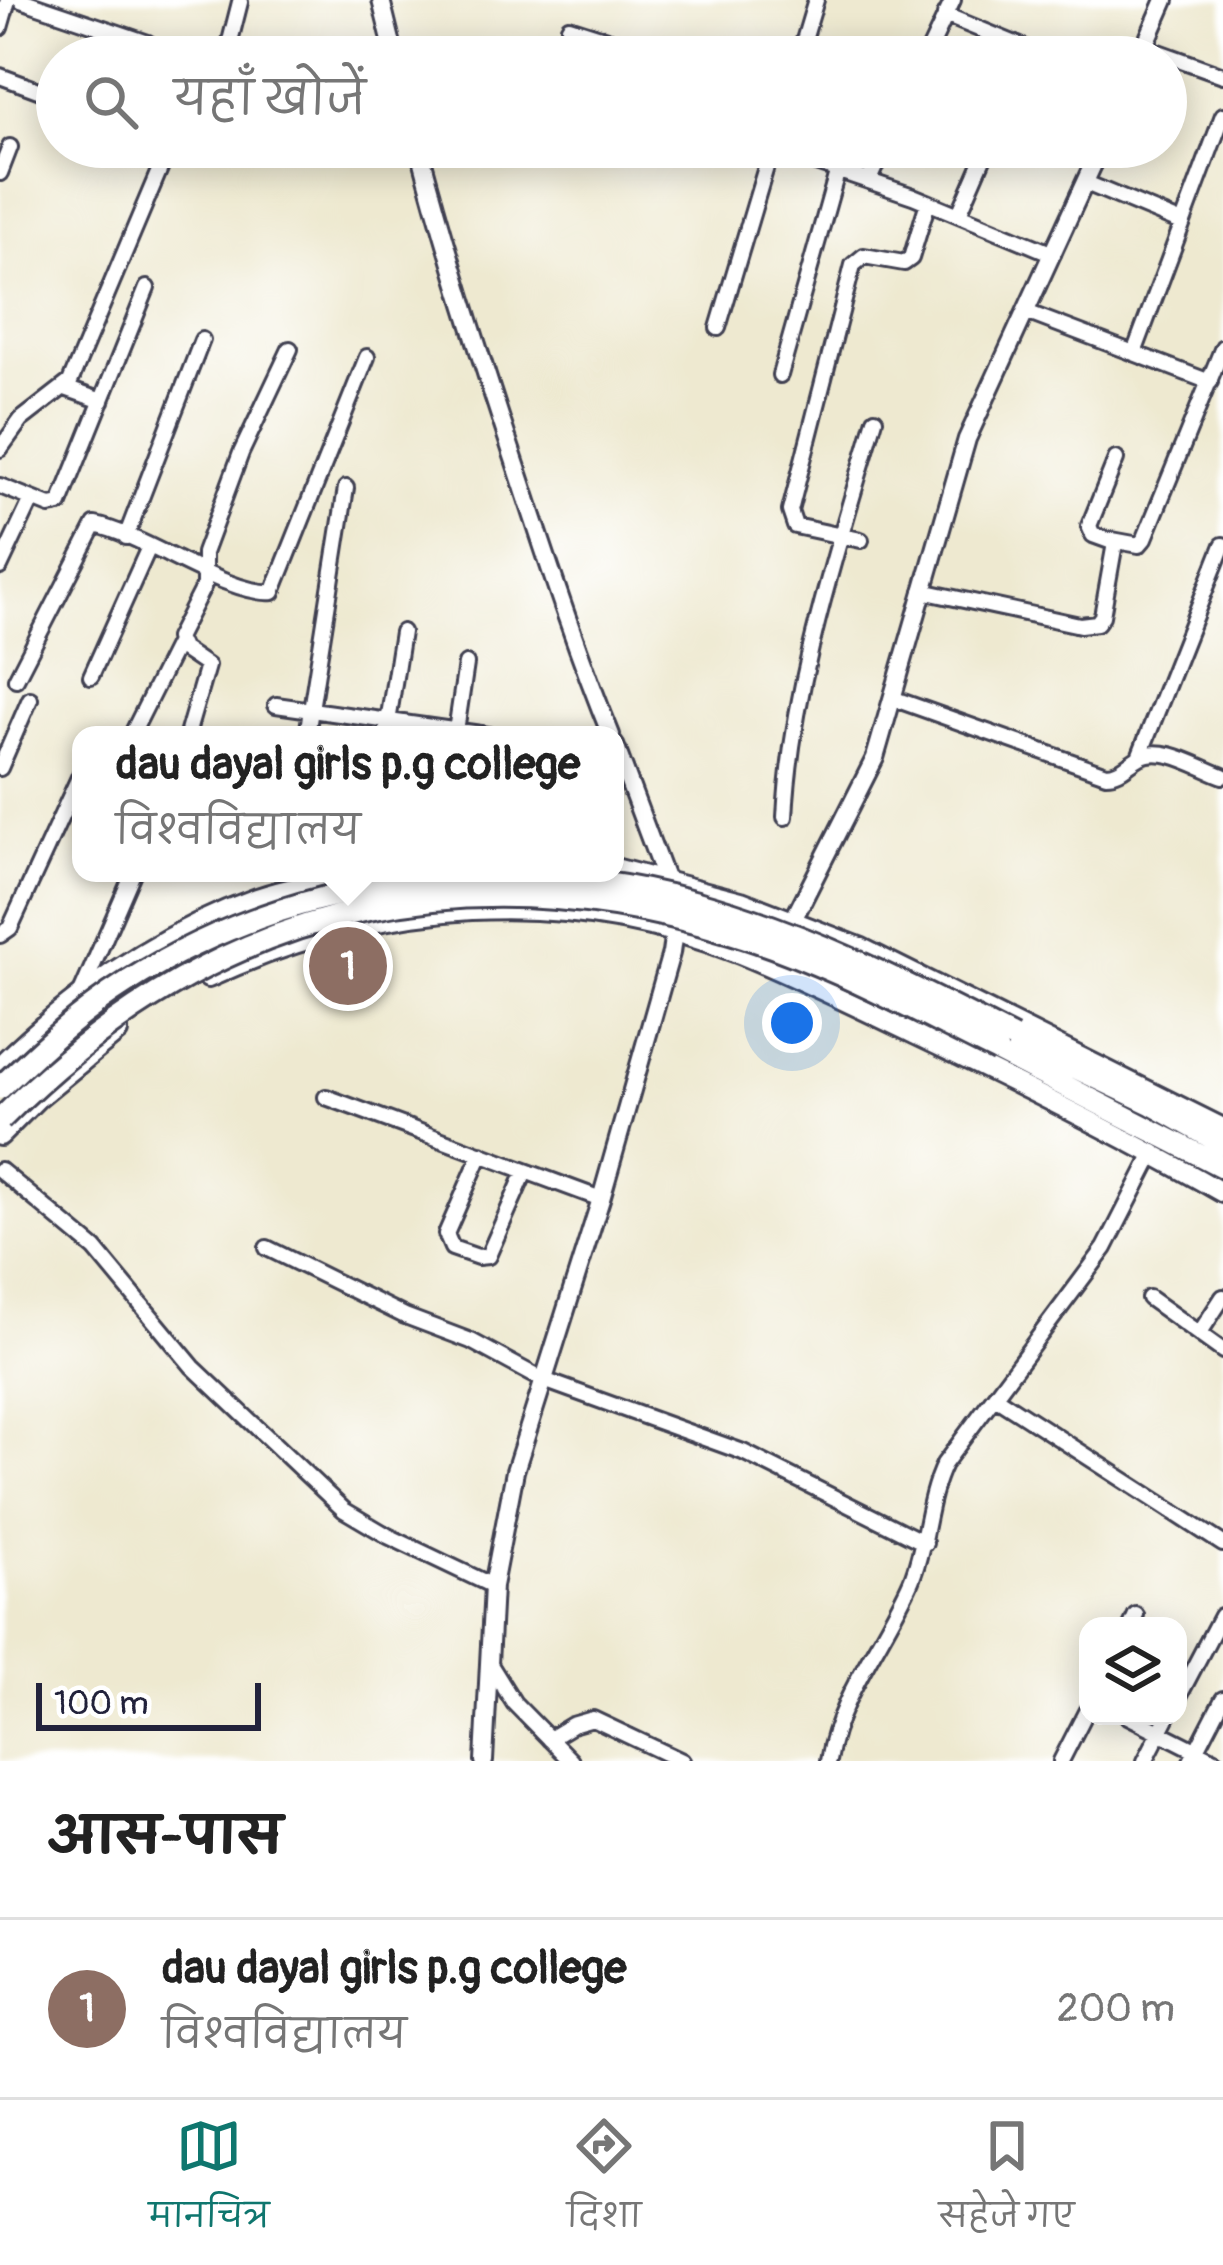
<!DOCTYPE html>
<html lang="hi">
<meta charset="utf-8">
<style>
:root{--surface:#fff;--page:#f6f6f6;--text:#222;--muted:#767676;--line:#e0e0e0;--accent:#0f766e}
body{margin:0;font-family:Pangolin,"Playpen Sans Deva",sans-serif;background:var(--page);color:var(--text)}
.controls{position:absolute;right:36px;bottom:36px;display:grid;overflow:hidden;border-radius:24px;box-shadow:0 6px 30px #0003}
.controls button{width:108px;height:108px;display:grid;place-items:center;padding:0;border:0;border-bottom:3px solid var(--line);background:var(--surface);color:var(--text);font:60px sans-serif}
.scale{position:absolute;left:36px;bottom:30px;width:225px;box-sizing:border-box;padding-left:12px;border:6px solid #22223b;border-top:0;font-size:33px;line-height:42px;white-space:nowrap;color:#22223b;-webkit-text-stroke:9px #fff;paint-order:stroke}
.you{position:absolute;left:792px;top:1023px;width:42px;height:42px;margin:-30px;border:9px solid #fff;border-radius:50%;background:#1a73e8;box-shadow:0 0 0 18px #1a73e833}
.badge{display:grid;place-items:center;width:78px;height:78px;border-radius:50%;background:var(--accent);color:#fff;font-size:39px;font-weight:700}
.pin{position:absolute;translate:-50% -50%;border:6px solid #fff;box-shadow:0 3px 12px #0006}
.popup{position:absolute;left:72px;top:726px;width:552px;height:156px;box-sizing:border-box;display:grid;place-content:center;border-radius:24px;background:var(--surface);filter:drop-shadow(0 3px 9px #0005);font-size:39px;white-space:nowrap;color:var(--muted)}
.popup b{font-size:45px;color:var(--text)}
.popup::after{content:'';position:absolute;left:50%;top:100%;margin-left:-24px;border:24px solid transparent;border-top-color:var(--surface)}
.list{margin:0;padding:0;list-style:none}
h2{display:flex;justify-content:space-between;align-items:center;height:156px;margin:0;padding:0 48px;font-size:51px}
h2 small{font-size:39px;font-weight:400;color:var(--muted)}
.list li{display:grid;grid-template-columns:78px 1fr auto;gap:36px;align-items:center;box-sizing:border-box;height:180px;padding:0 48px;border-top:3px solid var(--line)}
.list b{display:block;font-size:45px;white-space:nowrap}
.list p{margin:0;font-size:39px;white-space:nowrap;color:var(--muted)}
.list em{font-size:39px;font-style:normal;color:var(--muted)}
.icon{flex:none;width:66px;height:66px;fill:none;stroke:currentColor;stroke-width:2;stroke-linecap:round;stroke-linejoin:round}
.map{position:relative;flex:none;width:1223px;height:1761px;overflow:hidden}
.search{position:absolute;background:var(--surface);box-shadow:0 6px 30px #0003;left:36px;right:36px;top:36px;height:132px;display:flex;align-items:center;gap:30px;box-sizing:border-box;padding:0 42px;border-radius:66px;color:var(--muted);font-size:45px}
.sheet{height:336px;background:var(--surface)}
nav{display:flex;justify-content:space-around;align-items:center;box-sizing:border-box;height:168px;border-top:3px solid var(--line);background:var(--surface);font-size:33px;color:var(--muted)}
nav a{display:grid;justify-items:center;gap:6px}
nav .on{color:var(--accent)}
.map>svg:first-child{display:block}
</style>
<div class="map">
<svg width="1223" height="1761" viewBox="0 0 1223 1761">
<rect width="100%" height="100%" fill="#fff"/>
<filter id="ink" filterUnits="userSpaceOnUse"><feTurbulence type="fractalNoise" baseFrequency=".00833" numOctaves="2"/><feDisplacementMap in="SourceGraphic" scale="24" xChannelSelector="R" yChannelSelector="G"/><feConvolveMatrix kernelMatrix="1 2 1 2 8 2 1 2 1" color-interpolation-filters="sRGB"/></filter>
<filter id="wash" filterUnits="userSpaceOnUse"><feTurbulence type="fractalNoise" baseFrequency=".004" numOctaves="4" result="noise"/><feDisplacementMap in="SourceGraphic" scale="48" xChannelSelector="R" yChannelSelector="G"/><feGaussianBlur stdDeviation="2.7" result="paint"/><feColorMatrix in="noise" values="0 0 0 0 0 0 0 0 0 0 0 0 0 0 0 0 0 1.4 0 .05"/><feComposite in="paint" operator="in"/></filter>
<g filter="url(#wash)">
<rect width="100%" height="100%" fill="#eee9d0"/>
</g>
<g filter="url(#ink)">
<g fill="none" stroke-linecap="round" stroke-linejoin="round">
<g stroke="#414051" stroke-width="20">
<path id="minor" d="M21 0 148 43
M945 15 1047 57
M569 27 663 57
M0 28 8 0
M1145 47 1223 75
M226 57 240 2
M799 57 816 0
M926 57 953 0
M0 76 57 97
M772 148 913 196 1053 254
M0 173 10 147
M869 180 884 147
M1086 183 1182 223
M959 214 988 147
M1026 312 1210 382
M718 328 772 147
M1134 353 1223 115
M780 375 838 169
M65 388 102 401
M0 449 21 420 70 382 169 147
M0 486 50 506 60 504 147 288
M126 537 202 340
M861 540 795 526 790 511 853 265 864 256 904 263 911 258 928 202
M1112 540 1139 545 1145 538 1223 347
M0 567 32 499
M922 591 1080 625 1097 623 1102 616 1115 543 1093 535 1089 526 1116 459
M91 676 149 547
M16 679 95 525C143 534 228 596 273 592L367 357
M892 698 1106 774C1121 774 1127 764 1140 757 1163 744 1200 768 1223 776
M276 705 488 735
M456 731 466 664
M132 734 177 644
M187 735 207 666 182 649 177 638 204 585V553L241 453 290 349
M307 735 346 488
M386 735 402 632
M1139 757 1223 545
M0 768 30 699
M785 817C792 682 838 548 875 419
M0 935 10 928 81 773
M81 993 133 873
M326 1097 601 1199
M481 1154 446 1234 452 1248 478 1257 488 1256 525 1172
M0 1170 95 1249 193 1367 344 1510 388 1536 493 1586
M267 1248 405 1316 471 1341 541 1379 743 1452 925 1543
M1149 1298 1223 1351
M1199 1334 1223 1297
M995 1397 1223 1544
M1131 1626 1136 1615
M489 1663 514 1703 571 1761
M1178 1698 1221 1616
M1128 1716 1217 1761
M549 1739 572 1725 593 1719 682 1761
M828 1761C838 1697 885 1640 911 1581 927 1543 926 1501 944 1464L1105 1248 1154 1152
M1061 1761 1088 1708
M1145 1761 1168 1716
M1191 1761 1223 1699"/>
</g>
<g stroke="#414051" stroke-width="22">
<path id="tertiary" d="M381 0 395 57
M1140 57 1165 0
M419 147C447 254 481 359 516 465 546 556 575 647 611 735
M615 745 670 892
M793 920 875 758 967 439 1101 147
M484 1761 493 1586 515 1471 601 1199 671 953 675 924"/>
</g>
<g stroke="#414051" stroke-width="24">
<path id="secondary" d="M615 868 741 901 862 948 1223 1128
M208 978C381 899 561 884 740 954 799 978 857 1007 914 1034 1019 1084 1122 1135 1223 1193
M0 1065C74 993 159 933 257 898 294 885 337 880 376 873
M0 1136 38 1098 118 1032"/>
</g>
<g stroke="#414051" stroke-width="27">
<path id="primary" d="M1013 1038 1152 1104 1223 1144
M997 1051 1223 1167"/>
</g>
<use href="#minor" stroke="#fff" stroke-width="14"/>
<use href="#tertiary" stroke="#fff" stroke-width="16"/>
<use href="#secondary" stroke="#fff" stroke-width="18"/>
<use href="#primary" stroke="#fff" stroke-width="21"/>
<g stroke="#414051" stroke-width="27" stroke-linecap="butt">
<path id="primary-bridge" d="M0 1088C39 1050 80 1012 126 983 294 876 504 850 695 902 805 932 912 986 1013 1038
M0 1120C207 912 450 847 732 933 824 961 911 1009 997 1051"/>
</g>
<use href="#primary-bridge" stroke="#fff" stroke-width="21"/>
</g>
</g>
</svg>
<div class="controls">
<button><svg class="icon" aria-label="layers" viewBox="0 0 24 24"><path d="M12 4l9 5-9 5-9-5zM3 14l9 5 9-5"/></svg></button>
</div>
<div class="scale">100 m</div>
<div class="you"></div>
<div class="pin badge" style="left:348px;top:966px;background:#8d6e63">1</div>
<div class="popup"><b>dau dayal girls p.g college</b>विश्वविद्यालय</div>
<div class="search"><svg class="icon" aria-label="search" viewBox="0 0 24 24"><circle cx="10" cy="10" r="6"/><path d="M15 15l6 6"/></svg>यहाँ खोजें</div>
</div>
<section class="sheet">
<h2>आस-पास<small></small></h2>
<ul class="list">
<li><span class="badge" style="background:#8d6e63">1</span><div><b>dau dayal girls p.g college</b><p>विश्वविद्यालय</p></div><em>200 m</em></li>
</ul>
</section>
<nav>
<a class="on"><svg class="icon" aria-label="map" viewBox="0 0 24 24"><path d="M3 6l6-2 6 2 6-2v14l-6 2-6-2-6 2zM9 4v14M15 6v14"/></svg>मानचित्र</a>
<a><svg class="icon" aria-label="directions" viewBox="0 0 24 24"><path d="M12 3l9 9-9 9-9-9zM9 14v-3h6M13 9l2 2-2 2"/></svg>दिशा</a>
<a><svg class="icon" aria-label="saved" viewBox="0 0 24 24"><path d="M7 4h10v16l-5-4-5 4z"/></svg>सहेजे गए</a>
</nav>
